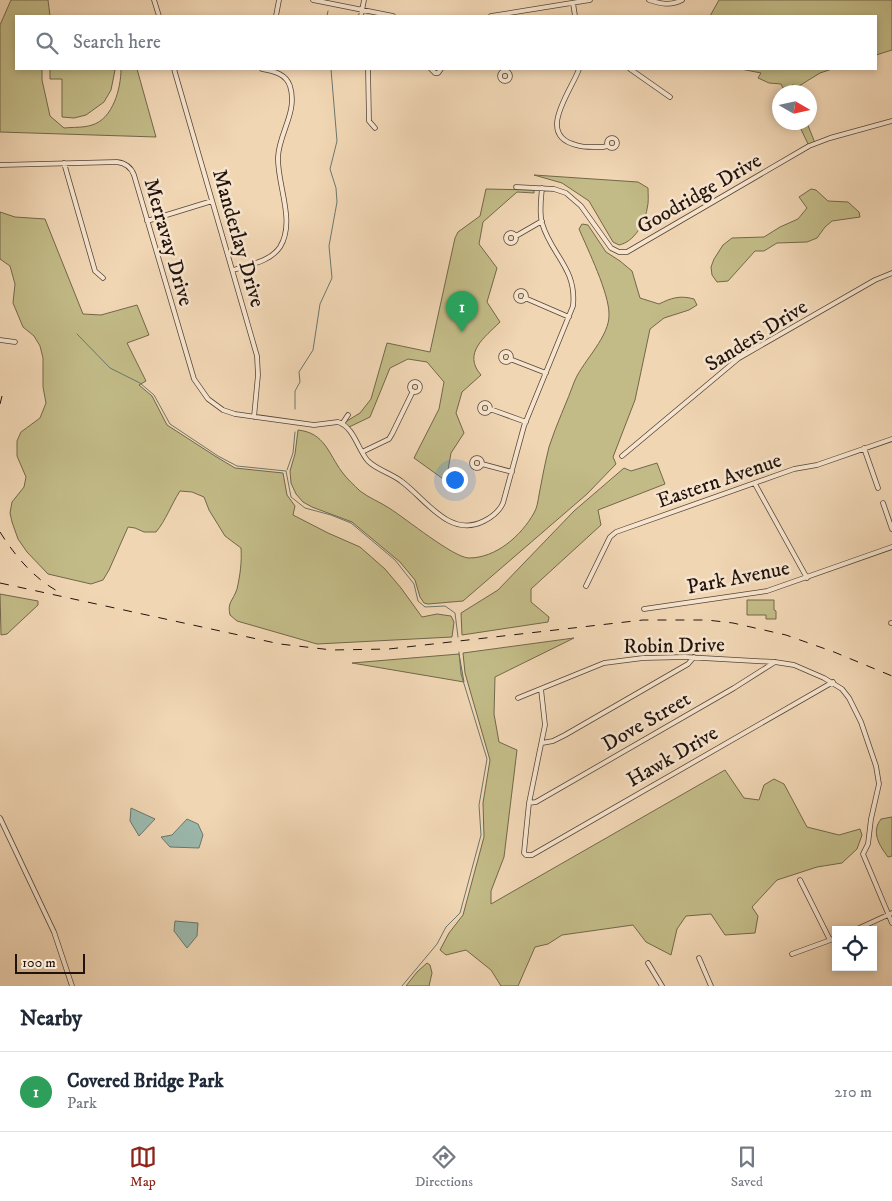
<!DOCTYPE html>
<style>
:root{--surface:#fff;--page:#f6f6f7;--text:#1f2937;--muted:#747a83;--line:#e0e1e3;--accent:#8f2418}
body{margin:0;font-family:"IM FELL DW Pica",serif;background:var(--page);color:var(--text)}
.controls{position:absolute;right:15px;bottom:15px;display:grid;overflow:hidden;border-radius:0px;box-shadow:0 2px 8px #0003}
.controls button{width:45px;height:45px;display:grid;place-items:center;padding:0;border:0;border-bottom:1px solid var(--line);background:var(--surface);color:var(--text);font:25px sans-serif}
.compass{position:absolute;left:772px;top:85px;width:45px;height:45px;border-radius:50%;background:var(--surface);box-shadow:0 2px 8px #0003;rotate:99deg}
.scale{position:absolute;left:15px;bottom:12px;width:70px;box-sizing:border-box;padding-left:5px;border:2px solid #21130c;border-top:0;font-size:14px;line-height:18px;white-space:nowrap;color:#21130c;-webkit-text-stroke:4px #f6e4ce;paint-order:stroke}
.you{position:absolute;left:454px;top:479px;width:18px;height:18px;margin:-12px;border:4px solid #fff;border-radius:50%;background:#1a73e8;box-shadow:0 0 0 8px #1a73e833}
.badge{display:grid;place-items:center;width:32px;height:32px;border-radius:50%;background:var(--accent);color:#fff;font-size:16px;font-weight:700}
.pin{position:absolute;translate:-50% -41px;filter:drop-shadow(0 1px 2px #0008)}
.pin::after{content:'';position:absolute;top:26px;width:18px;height:15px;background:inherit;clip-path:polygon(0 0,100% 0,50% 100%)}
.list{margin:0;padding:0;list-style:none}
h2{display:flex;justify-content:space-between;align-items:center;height:65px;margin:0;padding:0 20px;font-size:21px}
h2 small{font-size:16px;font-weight:400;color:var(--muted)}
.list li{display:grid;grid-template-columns:32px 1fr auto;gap:15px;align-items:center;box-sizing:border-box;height:80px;padding:0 20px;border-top:1px solid var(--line)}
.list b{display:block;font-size:19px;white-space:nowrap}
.list p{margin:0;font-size:16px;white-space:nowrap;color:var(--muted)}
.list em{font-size:16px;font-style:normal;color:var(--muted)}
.icon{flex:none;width:28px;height:28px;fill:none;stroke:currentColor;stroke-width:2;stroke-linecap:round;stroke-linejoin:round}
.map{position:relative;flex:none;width:892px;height:986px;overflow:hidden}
.search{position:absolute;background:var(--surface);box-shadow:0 2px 8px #0003;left:15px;right:15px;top:15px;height:55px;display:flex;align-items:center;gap:12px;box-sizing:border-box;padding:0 18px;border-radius:0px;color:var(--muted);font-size:19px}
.sheet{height:145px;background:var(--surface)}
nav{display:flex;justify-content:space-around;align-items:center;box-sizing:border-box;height:70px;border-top:1px solid var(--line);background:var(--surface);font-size:14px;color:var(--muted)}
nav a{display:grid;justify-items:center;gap:2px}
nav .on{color:var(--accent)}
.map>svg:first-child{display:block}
</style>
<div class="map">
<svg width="892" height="986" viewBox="0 0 892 986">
<rect width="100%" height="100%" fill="#f1d6b4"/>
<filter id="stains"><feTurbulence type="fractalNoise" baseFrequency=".004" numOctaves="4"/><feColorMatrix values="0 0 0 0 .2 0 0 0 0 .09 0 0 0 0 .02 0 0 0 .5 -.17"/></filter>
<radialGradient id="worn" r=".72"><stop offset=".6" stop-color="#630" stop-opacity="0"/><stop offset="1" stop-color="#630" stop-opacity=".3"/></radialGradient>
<path fill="#c2bb87" stroke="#72674a" d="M11 0H48L50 16H16V69H42V80L50 116 64 128C73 127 83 128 92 125 113 119 121 88 121 69H137L156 137 0 132V25Z
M719 0H892V50L876 55V16H710Z
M50 69H110L115 70 111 90 104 102 86 115 74 118 62 117V79H50Z
M741 69H832L820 73 799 86 792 85 795 92H785L781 84 769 83 758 78 761 73Z
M798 123H807L815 143 809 146Z
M534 175 638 182 648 188C648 195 649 202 647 209 645 223 634 242 619 245L613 242 589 201 562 183Z
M486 189 534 190V193L517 192 483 222 479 244 497 268 487 302 500 322C485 337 462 353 481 375L462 392 456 413 464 433 451 453 446 481 414 458 439 409 444 382 427 362 408 359 390 368 370 417 347 428 342 424 360 413 371 399 387 343 430 352 455 238 458 232 480 216Z
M811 189 816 190 828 201 848 202 859 212 860 217 832 221 825 227 817 238 807 242 777 243 764 251H755L728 281 717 282 712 275 711 267 714 259 723 245 732 238 764 237 780 227 798 219 807 208 799 197Z
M0 212 15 217 45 219 83 314 101 315 137 305 149 335 127 343 146 381 139 385 152 396 167 425 215 456 235 468 283 473 287 495 295 506 293 515 328 533 360 547 385 569 401 588 422 617 437 614 451 616 454 622 452 637 317 644 237 621 230 615C227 602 233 601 237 589 240 576 242 562 241 548L225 536 209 510 204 497 192 492 180 491C171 505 166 520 156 532H144L135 528 128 527 109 570 103 580 91 584 48 574 27 552 18 539 12 522 10 513 12 502 24 487 26 477 17 456V441L21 432 40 418 46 403 43 387V358L40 346 34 336 23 327 13 303 15 284 10 266 0 259Z
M582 224 588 225 606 252 620 261 632 271 640 298 659 304C671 298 680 295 694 299L697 305 689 310 664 318 650 329 635 400 613 457 616 464 587 494 463 601 428 604 424 603 420 597 415 580 400 562 352 522 312 507 303 502 296 494 291 483 290 471 295 454 298 430C325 433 328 453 342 472 347 479 354 485 360 491 369 498 380 502 389 508 405 518 454 558 469 558 496 558 521 536 534 513 537 508 538 501 539 495 542 479 545 463 549 447 556 425 567 402 575 380 584 360 610 336 609 314 609 293 588 250 579 229Z
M657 463 665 484 598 510 601 525 531 589V602L549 617 548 622 462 635 461 613 498 590 574 511 624 468 631 471Z
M0 594 38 601V605L7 634 1 635Z
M747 600H774V610L776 611V619H766V615H747Z
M574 638 495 677 494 714 499 742 517 750 504 857 491 891V904L725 770 744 798 759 800 764 785 774 779 784 784 807 827 839 835 860 829 862 835 857 849 842 863 817 867 777 880 752 907 758 916 755 933 725 935 711 914 686 916 677 929 671 955 646 942 633 925 562 935 548 944 535 947 518 986H501L491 970 466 950 446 955 440 950 449 933 463 915 484 837 483 803 490 760 465 673 463 653Z
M459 654 464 682 352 663Z
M892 817V856L888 857C879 845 871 832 881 819Z
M427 963 430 965 432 973 429 986H406L417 972Z"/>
<path fill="#9bb9ad" stroke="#6a776d" d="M131 808 155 819 139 836 130 821Z
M187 819 198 824 203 835 199 848 170 847 161 837 172 835Z
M175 921 198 923 197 936 187 948 174 931Z"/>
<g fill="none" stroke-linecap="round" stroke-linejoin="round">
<path stroke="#6a776d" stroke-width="1" d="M327 16 328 11
M77 334 110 368 140 383 154 395 170 424 218 456 237 466 286 471 291 497 305 508 331 515 351 523 395 560 414 584 418 601 425 607 445 606 455 613 458 637
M295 409V391L300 382 299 372 313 350 320 304 332 278 329 246 337 202 336 188 330 169 337 141 331 69
M287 470 293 453 295 432
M402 986 437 944 446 927 460 913 481 835 479 805 487 759 461 674 459 652"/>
<g stroke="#554436" stroke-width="5.5">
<path id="street" d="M154 0 159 16
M313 0 393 16
M649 0C661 4 671 6 682 0
M573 3 575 16
M276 16 279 0
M361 16 364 0
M491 16 590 0
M174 69 257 356 258 375 254 417
M368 69 369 121 375 128
M431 69 435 73H438L441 69
M579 69C572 90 535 135 576 145 584 148 594 147 603 147L607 146
M630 69 670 97
M500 76a5 5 0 1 1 10 0a5 5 0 1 1-10 0Z
M607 143a5 5 0 1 1 10 0a5 5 0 1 1-10 0Z
M64 163 95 271 103 278
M0 165 117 162C125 163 131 167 134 175L194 379 208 399 223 410 235 414 314 425 338 422C354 427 358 450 368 461 377 470 391 473 401 481 425 498 449 539 484 521 492 517 499 512 503 503L524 426 573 306C577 268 551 255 542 223 539 212 541 200 542 188
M516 187 554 189 566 193 581 206 611 248 619 252H627L809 146 830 138 892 121
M147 221 212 201
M506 238a5 5 0 1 1 10 0a5 5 0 1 1-10 0Z
M516 236 542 221
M233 270C248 265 270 262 280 247 296 221 277 185 278 157 279 133 298 112 290 86 286 74 274 71 262 69
M516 296a5 5 0 1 1 10 0a5 5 0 1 1-10 0Z
M525 298 569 317
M0 340 15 342
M501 357a5 5 0 1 1 10 0a5 5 0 1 1-10 0Z
M510 359 546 373
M410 387a5 5 0 1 1 10 0a5 5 0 1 1-10 0Z
M480 408a5 5 0 1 1 10 0a5 5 0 1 1-10 0Z
M490 409 526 422
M342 424 348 415
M864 448 878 488
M362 452 389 439 392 434 413 391
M622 456 739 358 875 280 892 273
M472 463a5 5 0 1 1 10 0a5 5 0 1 1-10 0Z
M482 464 512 472
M755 484 807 578
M883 503 892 529
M586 586 610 537 616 532 794 469 817 465 892 439
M644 609 767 591 892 547
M891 623H892
M541 689 545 725 529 803 525 842 524 853 526 855H532L833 682
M518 698 604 663 643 658 685 657 775 662 794 665 824 678 842 689 849 698 861 722 876 766 879 784 871 819 868 844 863 854 892 923
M542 743 553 741 565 735 688 664 694 657
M529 803 536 802 734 688 775 662
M0 818 54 932 72 986
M800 880 830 940
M855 930 892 913
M792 954 836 938
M699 958 711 986
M648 963 662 986"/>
</g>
<use href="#street" stroke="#f6e4ce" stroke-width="4"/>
<path stroke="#21130c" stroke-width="1" stroke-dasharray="9 9" stroke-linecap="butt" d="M0 404 2 396
M0 532C15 556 35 580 61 593
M0 583 280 644 332 650 389 649 643 620H707L733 623 786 635 834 652 892 676"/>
</g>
<g text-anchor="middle" stroke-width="5" stroke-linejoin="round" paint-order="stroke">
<g font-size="21" fill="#21130c" stroke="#f6e4ce">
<text transform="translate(699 193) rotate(-30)" y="7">Goodridge Drive</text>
<text transform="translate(239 238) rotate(74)" y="7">Manderlay Drive</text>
<text transform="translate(169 242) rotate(74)" y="7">Merravay Drive</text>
<text transform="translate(756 335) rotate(-32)" y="7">Sanders Drive</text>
<text transform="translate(719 480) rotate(-19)" y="7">Eastern Avenue</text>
<text transform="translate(738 577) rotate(-11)" y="7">Park Avenue</text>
<text transform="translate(674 645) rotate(-1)" y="7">Robin Drive</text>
<text transform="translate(646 721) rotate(-30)" y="7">Dove Street</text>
<text transform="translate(672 756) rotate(-30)" y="7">Hawk Drive</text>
</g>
</g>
<rect width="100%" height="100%" filter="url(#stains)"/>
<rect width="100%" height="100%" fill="url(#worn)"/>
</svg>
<div class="controls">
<button><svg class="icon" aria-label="locate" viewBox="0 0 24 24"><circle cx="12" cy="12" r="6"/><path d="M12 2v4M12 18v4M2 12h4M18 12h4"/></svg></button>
</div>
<svg class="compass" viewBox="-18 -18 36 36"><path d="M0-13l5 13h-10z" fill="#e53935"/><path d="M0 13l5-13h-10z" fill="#747a83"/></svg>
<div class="scale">100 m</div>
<div class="you"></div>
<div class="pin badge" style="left:462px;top:332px;background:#2e9e5b">1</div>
<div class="search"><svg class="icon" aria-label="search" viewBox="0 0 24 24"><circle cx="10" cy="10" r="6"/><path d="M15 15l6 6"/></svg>Search here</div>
</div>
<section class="sheet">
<h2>Nearby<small></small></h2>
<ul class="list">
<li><span class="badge" style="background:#2e9e5b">1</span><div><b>Covered Bridge Park</b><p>Park</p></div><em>210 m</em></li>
</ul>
</section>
<nav>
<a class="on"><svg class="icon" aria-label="map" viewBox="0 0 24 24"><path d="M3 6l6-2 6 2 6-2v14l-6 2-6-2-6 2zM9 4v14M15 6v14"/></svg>Map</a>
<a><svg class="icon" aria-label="directions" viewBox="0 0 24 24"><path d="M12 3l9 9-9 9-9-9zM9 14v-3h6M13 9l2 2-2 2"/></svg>Directions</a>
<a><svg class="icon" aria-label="saved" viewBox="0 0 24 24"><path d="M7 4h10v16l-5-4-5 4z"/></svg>Saved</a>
</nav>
